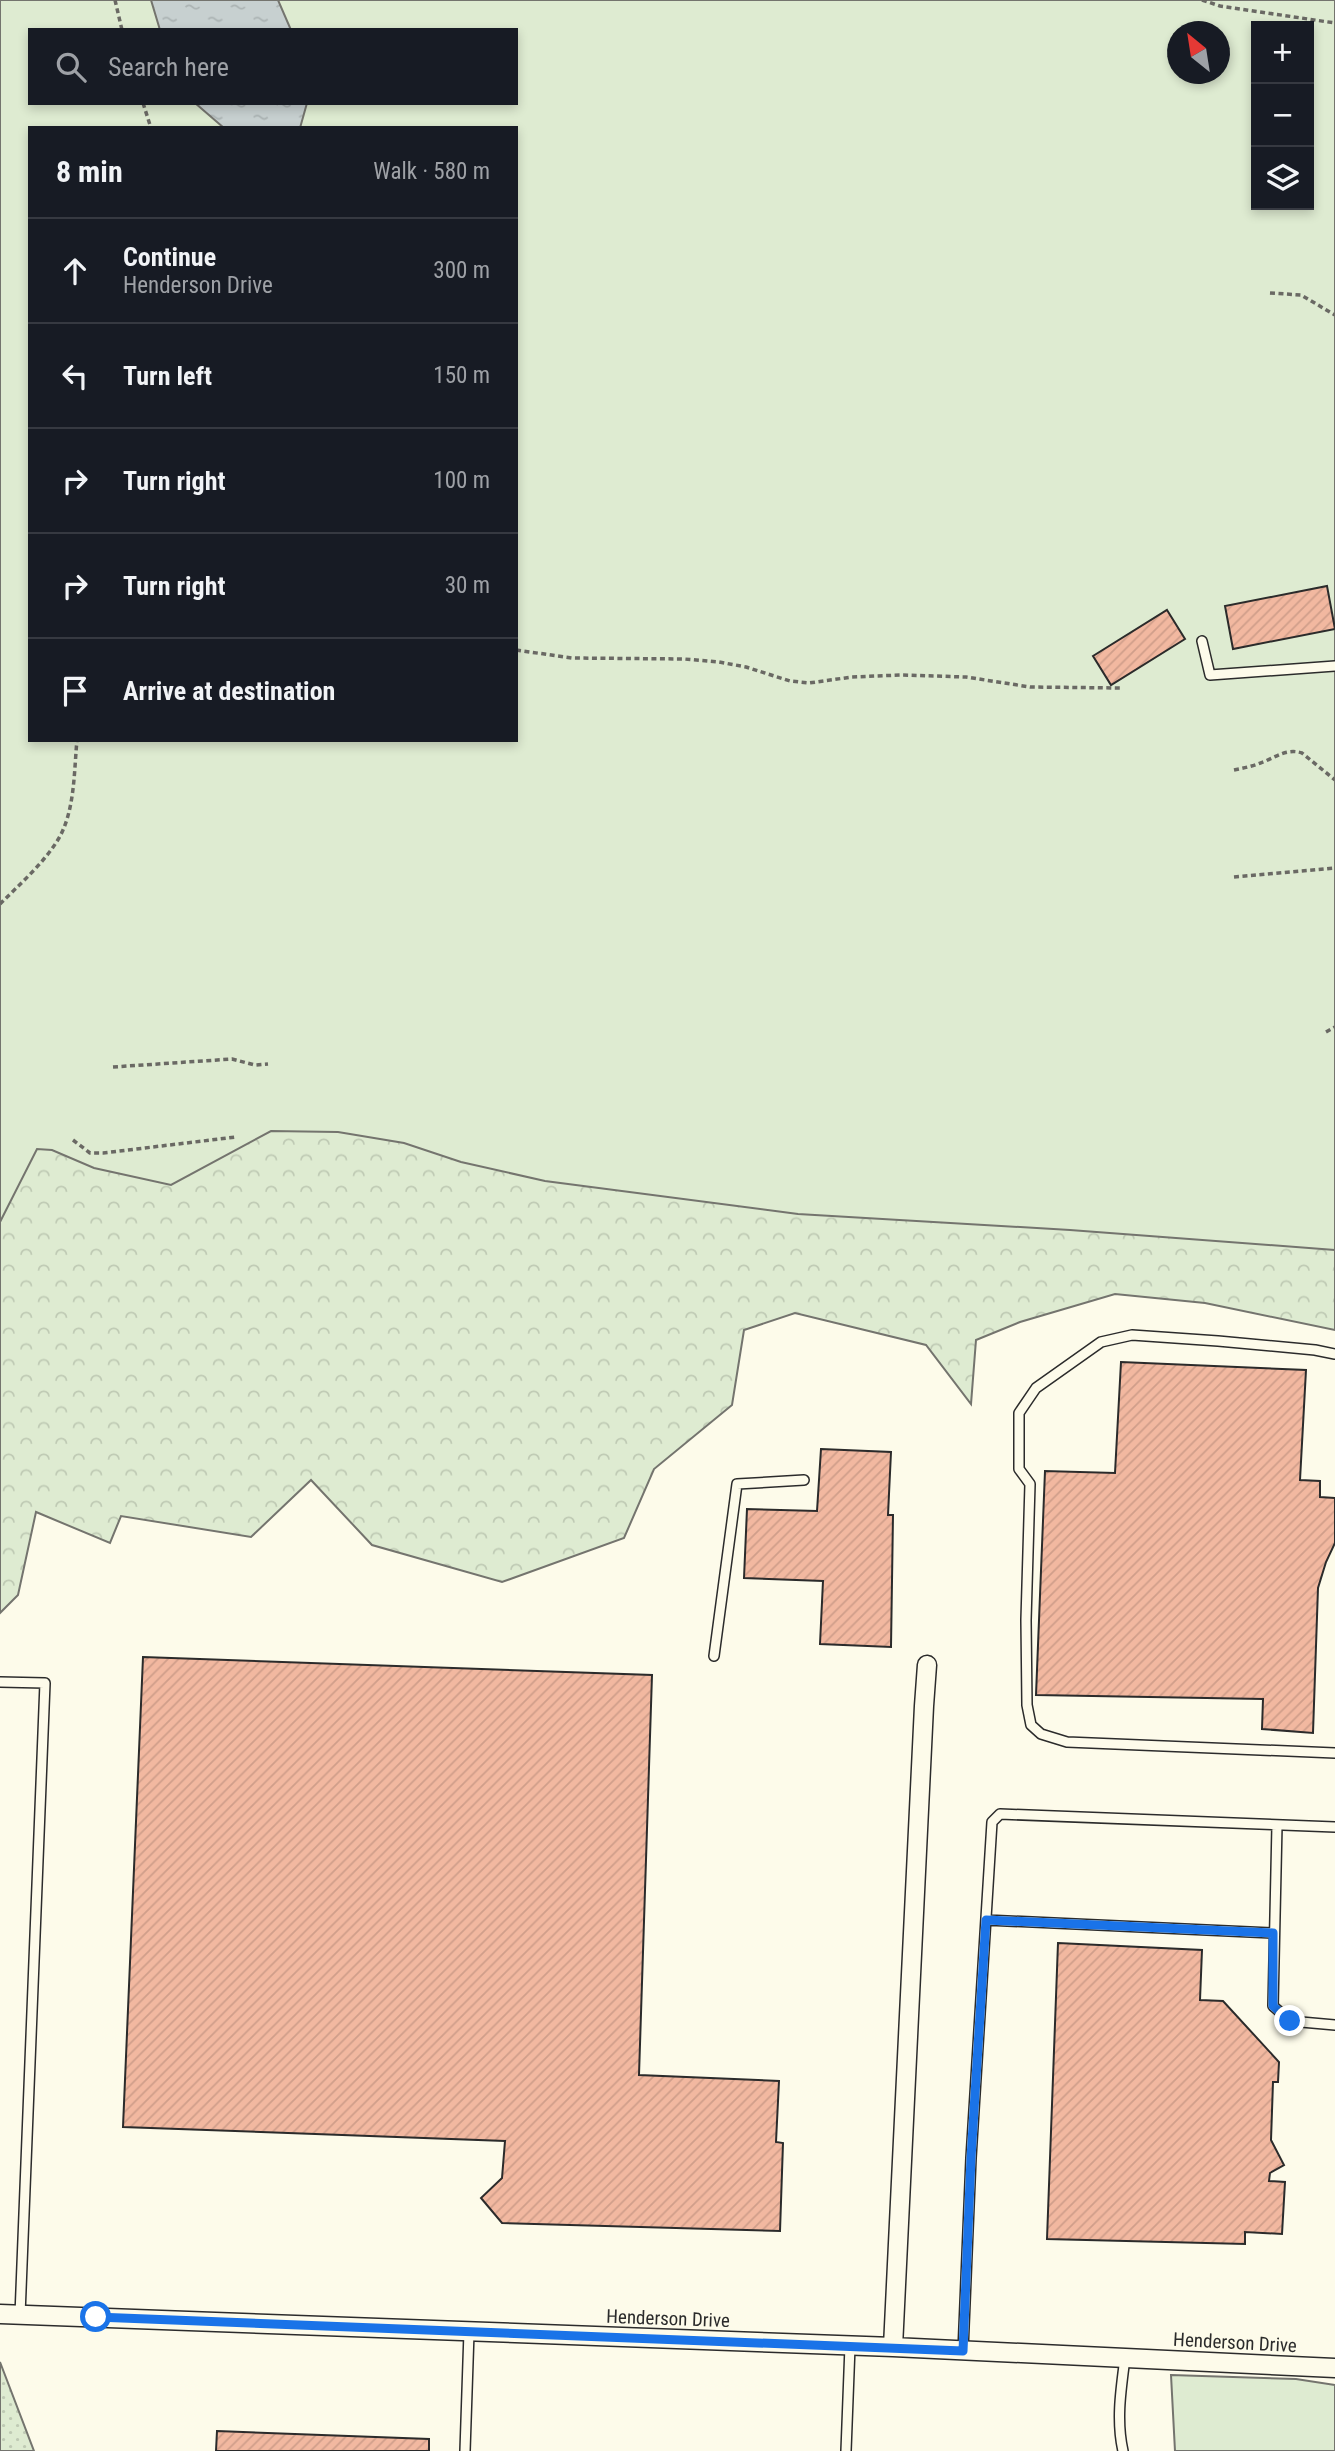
<!DOCTYPE html>
<meta charset="utf-8">
<style>
:root{--surface:#171b24;--page:#242831;--text:#f1f3f6;--muted:#9ea1a6;--line:#363941}
body{margin:0;font-family:"Roboto Condensed",sans-serif;background:var(--page);color:var(--text)}
.controls{position:absolute;right:21px;top:21px;display:grid;overflow:hidden;border-radius:0px;box-shadow:0 4px 10px #0003}
.controls button{width:63px;height:63px;display:grid;place-items:center;padding:0;border:0;border-bottom:2px solid var(--line);background:var(--surface);color:var(--text);font:35px sans-serif}
.compass{position:absolute;left:1167px;top:21px;width:63px;height:63px;border-radius:50%;background:var(--surface);box-shadow:0 4px 10px #0003;rotate:330deg}
.stop{position:absolute;width:21px;height:21px;margin:-16px;border:5px solid #1a73e8;border-radius:50%;background:#fff}
.stop.end{background:#1a73e8;border-color:#fff;box-shadow:0 2px 7px #0008}
.list{margin:0;padding:0;list-style:none}
h2{display:flex;justify-content:space-between;align-items:center;height:91px;margin:0;padding:0 28px;font-size:30px}
h2 small{font-size:23px;font-weight:400;color:var(--muted)}
.list li{display:grid;grid-template-columns:46px 1fr auto;gap:21px;align-items:center;box-sizing:border-box;height:105px;padding:0 28px;border-top:2px solid var(--line)}
.list b{display:block;font-size:26px;white-space:nowrap}
.list p{margin:0;font-size:23px;white-space:nowrap;color:var(--muted)}
.list em{font-size:23px;font-style:normal;color:var(--muted)}
.icon{flex:none;width:38px;height:38px;fill:none;stroke:currentColor;stroke-width:2;stroke-linecap:round;stroke-linejoin:round}
.map{position:relative;flex:none;width:1335px;height:2451px;overflow:hidden}
.search{position:absolute;background:var(--surface);box-shadow:0 4px 10px #0003;left:28px;top:28px;width:490px;height:77px;display:flex;align-items:center;gap:18px;box-sizing:border-box;padding:0 24px;border-radius:0px;color:var(--muted);font-size:26px}
.panel{position:absolute;background:var(--surface);box-shadow:0 4px 10px #0003;left:28px;top:126px;width:490px;height:616px;border-radius:0px}
.map>svg:first-child{display:block}
</style>
<div class="map">
<svg width="1335" height="2451" viewBox="0 0 1335 2451">
<defs>
<pattern id="forest-crowns" width="20" height="18" patternUnits="userSpaceOnUse" patternTransform="scale(1.75)"><rect width="20" height="18" fill="#deebd1"/><path d="M2 6a3 3 0 1 1 6 0M12 15a3 3 0 1 1 6 0" fill="none" stroke="#bfcab4"/></pattern>
<pattern id="park-dots" width="8" height="8" patternUnits="userSpaceOnUse" patternTransform="scale(1.75)"><rect width="8" height="8" fill="#deebd1"/><path d="M2 2h.1M6 6h.1" fill="none" stroke="#bfcab4" stroke-width="1.8" stroke-linecap="round"/></pattern>
<pattern id="water-ripples" width="26" height="14" patternUnits="userSpaceOnUse" patternTransform="scale(1.75)"><rect width="26" height="14" fill="#c7d0d0"/><path d="M2 4q2-2 4 0t4 0M15 11q2-2 4 0t4 0" fill="none" stroke="#abb3b3"/></pattern>
<pattern id="building-hatch" width="6" height="6" patternUnits="userSpaceOnUse" patternTransform="scale(1.75)"><rect width="6" height="6" fill="#f2b8a0"/><path d="M-1 1l2-2M0 6l6-6M5 7l2-2" fill="none" stroke="#d09e8a"/></pattern>
</defs>
<rect width="100%" height="100%" fill="#fdfbea"/>
<path fill="#deebd1" stroke="#74746e" stroke-width="2" fill-rule="evenodd" d="M0 0H1335V1276L0 1357ZM1256 26H1309V205H1256ZM30 30H516V103H30ZM1178 32H1220V74H1178ZM30 128H516V740H30Z
M1171 2375 1296 2379 1335 2385V2451H1175Z"/>
<path fill="url(#forest-crowns)" stroke="#74746e" stroke-width="2" d="M271 1131 338 1132 404 1143 461 1162 545 1181 798 1214 1070 1230 1335 1250V1330L1205 1303 1115 1294 1020 1322 976 1340 971 1404 926 1345 795 1313 744 1330 732 1405 654 1469 624 1538 502 1582 372 1545 311 1480 251 1537 121 1516 110 1543 36 1512 18 1595 0 1613V1222L37 1149 52 1150 94 1168 171 1185Z"/>
<path fill="url(#park-dots)" stroke="#74746e" stroke-width="2" d="M0 2362 34 2451H0Z"/>
<path fill="url(#water-ripples)" stroke="#74746e" stroke-width="2" d="M151 0H278L291 30H160Z
M195 103H307L300 128H224Z"/>
<path fill="url(#building-hatch)" stroke="#2b2b2b" stroke-width="2" d="M1327 586 1335 629 1233 649 1225 606Z
M1167 610 1185 639 1111 685 1093 656Z
M1121 1362 1306 1370 1300 1480 1320 1481V1497L1335 1498V1543L1326 1562 1318 1588 1313 1733 1262 1729 1263 1699 1036 1695 1045 1471 1115 1473Z
M821 1449 891 1452 888 1515H893L891 1647 820 1644 823 1581 744 1578 747 1509 817 1511Z
M143 1657 652 1675 639 2075 779 2081 776 2142 783 2143 780 2231 502 2223 481 2198 502 2178 505 2141 123 2127Z
M1058 1943 1202 1950 1200 2000 1223 2001 1279 2062 1278 2082H1273L1271 2140 1284 2165 1270 2173 1269 2181 1285 2182 1282 2234 1245 2232V2244L1047 2239Z
M217 2431 429 2439V2451H216Z"/>
<g fill="none" stroke-linecap="round" stroke-linejoin="round">
<g stroke="#2b2b2b" stroke-width="12">
<path id="lane" d="M1202 641 1210 675 1335 666
M1335 1354 1315 1350 1218 1341 1132 1335 1101 1342 1036 1388 1019 1413V1469L1030 1484 1026 1620 1027 1705 1031 1725 1041 1734 1067 1742 1335 1753
M714 1656 737 1484 804 1480
M0 1682 45 1683 20 2315
M1277 1825 1273 2006 1290 2021 1335 2025
M986 1920 1274 1933
M963 2351 971 2158 992 1822 1000 1814 1335 1827
M465 2451 469 2332
M846 2451 850 2346
M1123 2451C1116 2420 1121 2389 1125 2358"/>
</g>
<g stroke="#2b2b2b" stroke-width="21">
<path id="street" d="M0 2314 893 2347 1335 2368
M893 2347 924 1706 927 1665"/>
</g>
<path stroke="#6a6964" stroke-width="3.5" stroke-dasharray="5 3.5" stroke-linecap="butt" d="M115 0 122 30
M1202 0 1220 6 1335 23
M143 103 151 128
M1270 293 1301 295 1335 315
M516 650 572 658 684 659 719 662 746 667 790 681 809 683 852 677 901 675 966 677 1030 687 1122 688
M1234 770C1244 768 1254 766 1263 762 1276 757 1287 748 1302 753L1335 780
M1234 877 1335 868
M0 904C20 884 45 862 59 838 75 810 74 771 77 740
M1326 1032 1335 1027
M113 1067 232 1059 255 1065 268 1064
M73 1140 90 1153H103L236 1137"/>
<use href="#lane" stroke="#fdfbea" stroke-width="9"/>
<use href="#street" stroke="#fdfbea" stroke-width="18"/>
</g>
<g fill="none" stroke-linecap="round" stroke-linejoin="round">
<path stroke="#1a73e8" stroke-width="9" d="M96 2317 963 2351 971 2158 986 1920 1273 1933V2006L1290 2021"/>
</g>
<g text-anchor="middle" stroke-width="5" stroke-linejoin="round" paint-order="stroke">
<g font-size="19" fill="#2b2b2b" stroke="#fdfbea">
<text transform="translate(668 2318) rotate(2)" y="7">Henderson Drive</text>
<text transform="translate(1235 2342) rotate(3)" y="7">Henderson Drive</text>
</g>
</g>
</svg>
<div class="controls">
<button>+</button>
<button>−</button>
<button><svg class="icon" aria-label="layers" viewBox="0 0 24 24"><path d="M12 4l9 5-9 5-9-5zM3 14l9 5 9-5"/></svg></button>
</div>
<svg class="compass" viewBox="-18 -18 36 36"><path d="M0-13l5 13h-10z" fill="#e53935"/><path d="M0 13l5-13h-10z" fill="#9ea1a6"/></svg>
<div class="stop" style="left:96px;top:2317px"></div>
<div class="stop end" style="left:1290px;top:2021px"></div>
<div class="search"><svg class="icon" aria-label="search" viewBox="0 0 24 24"><circle cx="10" cy="10" r="6"/><path d="M15 15l6 6"/></svg>Search here</div>
<section class="panel">
<h2>8 min<small>Walk · 580 m</small></h2>
<ul class="list">
<li><svg class="icon" aria-label="ahead" viewBox="0 0 24 24"><path d="M12 20V5M6 11l6-6 6 6"/></svg><div><b>Continue</b><p>Henderson Drive</p></div><em>300 m</em></li>
<li><svg class="icon" aria-label="left" viewBox="0 0 24 24"><path d="M17 20v-9H6M10 6l-5 5 5 5"/></svg><div><b>Turn left</b></div><em>150 m</em></li>
<li><svg class="icon" aria-label="right" viewBox="0 0 24 24"><path d="M7 20v-9h11M14 6l5 5-5 5"/></svg><div><b>Turn right</b></div><em>100 m</em></li>
<li><svg class="icon" aria-label="right" viewBox="0 0 24 24"><path d="M7 20v-9h11M14 6l5 5-5 5"/></svg><div><b>Turn right</b></div><em>30 m</em></li>
<li><svg class="icon" aria-label="arrive" viewBox="0 0 24 24"><path d="M6 21V4h12l-3 4 3 4H6"/></svg><div><b>Arrive at destination</b></div></li>
</ul>
</section>
</div>
